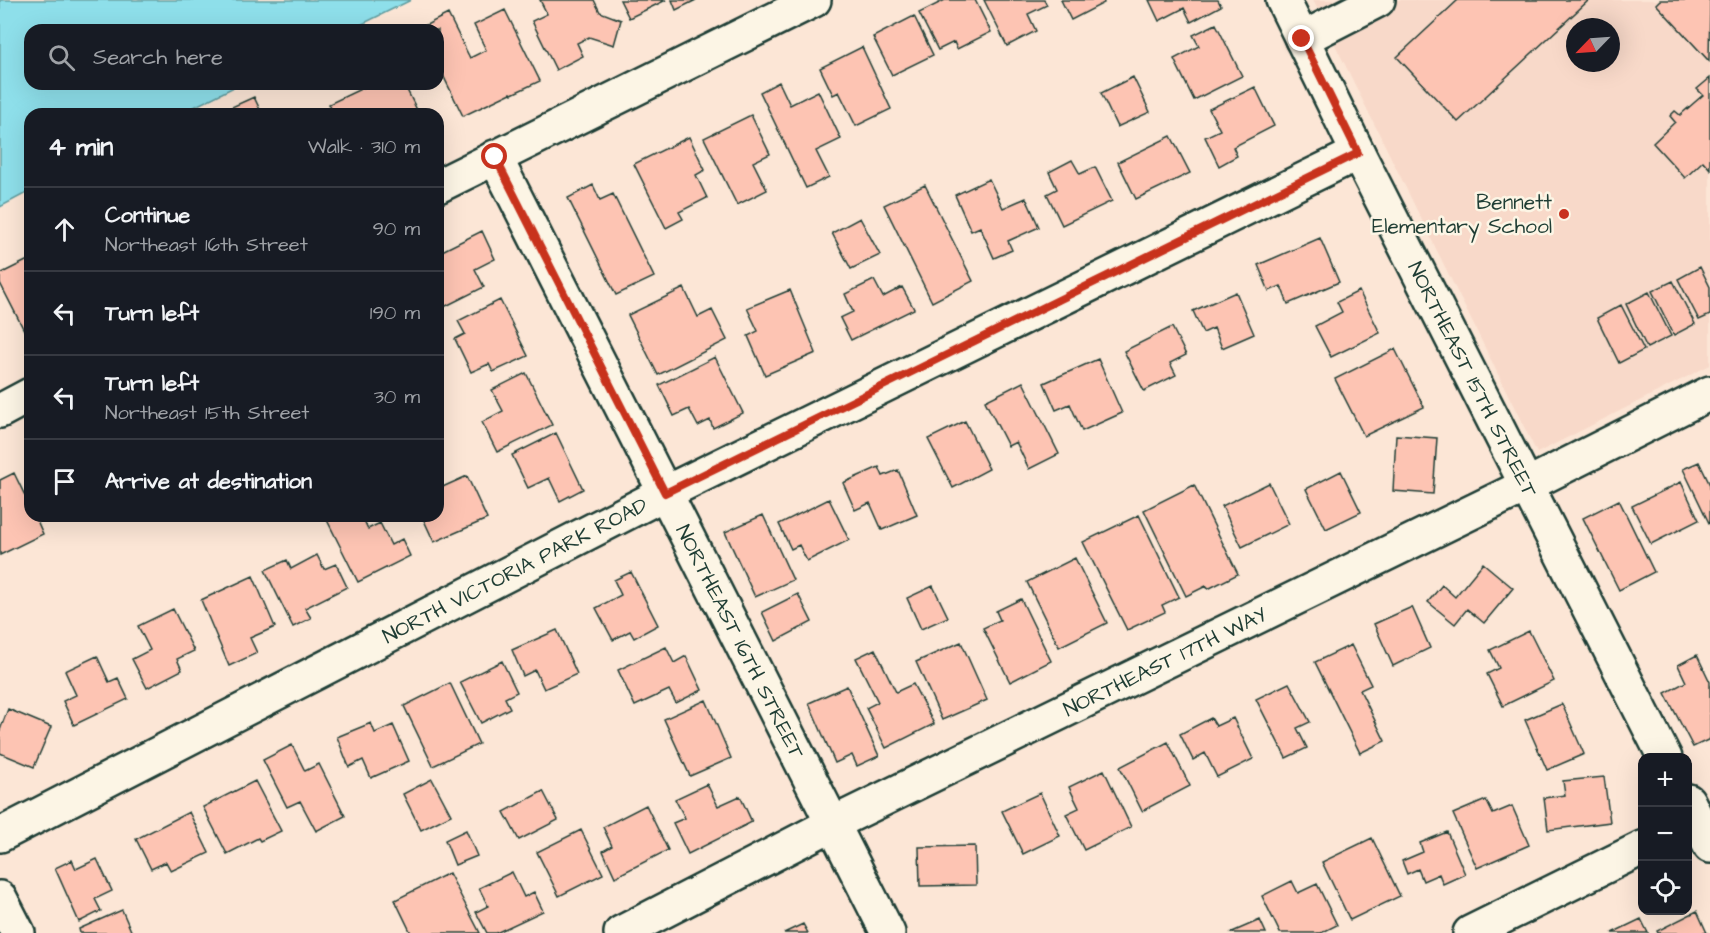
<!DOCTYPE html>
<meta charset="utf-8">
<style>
:root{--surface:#171b24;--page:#242831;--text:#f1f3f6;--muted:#9ea1a6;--line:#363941}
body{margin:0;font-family:"Architects Daughter",sans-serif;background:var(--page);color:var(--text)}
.controls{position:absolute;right:18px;bottom:18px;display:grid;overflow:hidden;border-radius:12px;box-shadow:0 6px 24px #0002}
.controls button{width:54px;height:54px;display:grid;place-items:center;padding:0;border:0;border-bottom:2px solid var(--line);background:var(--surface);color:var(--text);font:30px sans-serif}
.compass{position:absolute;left:1566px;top:18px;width:54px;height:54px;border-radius:50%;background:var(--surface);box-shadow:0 6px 24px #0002;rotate:245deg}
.stop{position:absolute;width:18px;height:18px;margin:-14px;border:4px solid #c8321e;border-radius:50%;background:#fff}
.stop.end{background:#c8321e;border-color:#fff;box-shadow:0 2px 6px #0008}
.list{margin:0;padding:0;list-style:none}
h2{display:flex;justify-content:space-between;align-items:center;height:78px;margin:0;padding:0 24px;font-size:26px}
h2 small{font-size:20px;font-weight:400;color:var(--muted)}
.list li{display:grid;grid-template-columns:39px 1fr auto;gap:18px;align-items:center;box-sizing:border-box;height:84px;padding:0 24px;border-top:2px solid var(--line)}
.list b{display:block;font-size:22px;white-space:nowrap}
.list p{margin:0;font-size:20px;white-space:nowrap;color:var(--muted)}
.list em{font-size:20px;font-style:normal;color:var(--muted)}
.icon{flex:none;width:33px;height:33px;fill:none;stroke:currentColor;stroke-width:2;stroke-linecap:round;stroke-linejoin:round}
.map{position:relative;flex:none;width:1710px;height:933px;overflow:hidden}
.search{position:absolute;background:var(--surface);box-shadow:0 6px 24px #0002;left:24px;top:24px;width:420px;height:66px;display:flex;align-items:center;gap:15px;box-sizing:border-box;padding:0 21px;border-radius:18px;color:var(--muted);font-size:22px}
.panel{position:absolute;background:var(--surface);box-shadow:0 6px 24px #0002;left:24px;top:108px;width:420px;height:414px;border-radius:18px}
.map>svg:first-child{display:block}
</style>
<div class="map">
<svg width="1710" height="933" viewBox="0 0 1710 933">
<rect width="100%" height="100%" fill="#fce6d6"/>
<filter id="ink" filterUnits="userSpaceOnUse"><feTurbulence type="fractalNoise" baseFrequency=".0167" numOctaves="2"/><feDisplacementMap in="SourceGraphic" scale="12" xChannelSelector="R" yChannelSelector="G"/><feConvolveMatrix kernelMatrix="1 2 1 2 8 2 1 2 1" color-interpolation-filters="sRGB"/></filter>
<g filter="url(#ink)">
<path fill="#f8d9c9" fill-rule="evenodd" d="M1313 0H1710V365L1537 453ZM1575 27H1611V63H1575Z"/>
<path fill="#8edfea" stroke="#629ea1" stroke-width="1.5" d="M0 0H411L350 30H30V84H240L180 114H30V191L0 207Z"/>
<path fill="#fdc4b3" stroke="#1f3d34" stroke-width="1.5" d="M540 0H594L600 12 621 20 614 45 589 37 577 43 583 56 556 70 532 21 547 14Z
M620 0H666L629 18Z
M672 0H696L676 10Z
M945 0H975L991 32 957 49 954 42 938 50 919 13Z
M984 0H1044L1047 5 1028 14 1036 31 1007 46Z
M1061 0H1103L1104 3 1071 20Z
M1149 0H1218L1221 6 1191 22 1184 8 1159 21Z
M1458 0H1457H1589L1458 122 1397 57Z
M1660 0H1710L1709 61 1656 4Z
M505 10 540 81 512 94 511 93 463 116 438 65V30H421L420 28 448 14 470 58 486 50 474 25Z
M914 16 933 55 892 75 873 37Z
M1216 24 1242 76 1194 100 1174 59 1199 46 1193 35Z
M862 47 891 109 856 126 839 92 833 95 820 68Z
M1133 77 1150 112 1117 127 1101 93Z
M1710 78V169L1703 161 1685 178 1653 143 1675 122 1670 116 1675 111 1680 115 1703 95 1697 89Z
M779 82 790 105 818 91 841 139 816 151 829 177 806 188 760 92Z
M371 84H404L419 114H334L329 104Z
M1255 87 1274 126 1233 147 1237 156 1219 166 1205 137 1220 130 1209 109Z
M254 97 262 114H227L225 110Z
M751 115 770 154 753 162 767 190 737 205 704 138Z
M1171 136 1190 173 1136 199 1118 162Z
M689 137 705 170 696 175 707 198 679 212 683 219 666 228 634 164Z
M1072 160 1080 174 1095 167 1112 201 1062 225 1047 194 1057 189 1049 172Z
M989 179 1003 208 1026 198 1039 227 1008 241 1012 250 994 258 980 227 971 231 955 195Z
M593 185 600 200 613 194 654 277 616 295 568 198Z
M925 185 973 281 932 302 884 205Z
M860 218 880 255 851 269 832 233Z
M482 231 495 259 475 269 484 287 438 310V253Z
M1320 238 1339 282 1288 304 1281 286 1269 291 1258 265Z
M30 259V330L25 332 0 283V274Z
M1700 267 1710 287V315L1699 320 1678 279Z
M874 280 883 297 902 287 914 309 851 340 840 318 853 312 845 294Z
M1673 281 1695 324 1674 335 1652 291Z
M684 288 698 317 712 310 727 340 658 375 628 315Z
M790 290 816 353 765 375 748 336 758 331 747 308Z
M1359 291 1380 333 1331 357 1315 326 1342 312 1337 302Z
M1236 292 1254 334 1222 348 1214 328 1203 333 1193 311Z
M1649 292 1671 336 1647 348 1626 304Z
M500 300 528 356 493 372 489 364 471 372 455 339 465 334 458 321Z
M1621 305 1644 350 1619 363 1597 318Z
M1172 327 1186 355 1170 363 1176 375 1144 391 1124 351Z
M1395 349 1424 407 1364 436 1335 379Z
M715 357 743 413 713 428 710 420 698 426 689 409 674 416 659 385Z
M1098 359 1122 413 1082 431 1070 404 1056 410 1044 383Z
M526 373 552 425 497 452 482 422 503 411 492 390Z
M1023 382 1059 454 1029 469 1016 442 1008 446 985 401Z
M965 421 989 469 953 488 928 439Z
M556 433 583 489 560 501 549 478 528 488 512 455Z
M1396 435 1437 438 1433 494 1393 491Z
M1699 462 1710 485V525L1683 469Z
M879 467 883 476 898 470 917 515 882 530 870 503 855 510 843 483Z
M1341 471 1361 512 1326 529 1306 489Z
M14 473 30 506V516H35L43 534 0 555V480Z
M467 476 487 519 434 542 422 516H438V489Z
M1681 482 1699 520 1651 544 1632 506Z
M1269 483 1289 524 1242 547 1222 506Z
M1194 485 1238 574 1208 589 1206 586 1186 596 1144 510Z
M829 499 849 540 807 561 799 545 791 549 779 524Z
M1619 500 1654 572 1619 590 1583 518Z
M763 515 793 580 755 597 725 532Z
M1139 515 1179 597 1162 605 1165 612 1127 630 1083 542Z
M325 516H362L368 529 380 523 391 545 402 539 410 556 358 582Z
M317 555 324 569 336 564 347 587 305 608 311 618 293 627 265 570 287 560 291 569Z
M1075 558 1107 623 1059 647 1027 582Z
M1483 563 1513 588 1484 623 1467 609 1455 624 1428 602 1442 585 1455 597Z
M631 572 658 625 634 638 630 631 613 640 596 608 621 595 614 580Z
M253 576 275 627 250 638 257 653 229 666 201 600Z
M933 586 948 617 921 629 907 598Z
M798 594 812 622 776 641 762 612Z
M1021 599 1051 661 1010 682 983 628 1000 620 996 611Z
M1412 607 1430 648 1393 666 1374 624Z
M173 609 194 651 177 659 182 670 147 688 132 659 150 650 138 626Z
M557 630 577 674 544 689 535 670 523 676 512 650Z
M1529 631 1554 681 1503 706 1487 674 1499 668 1490 650Z
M961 642 987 700 942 720 916 662Z
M1351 645 1371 685 1360 690 1385 741 1360 753 1315 662Z
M666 647 674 663 686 656 702 690 676 703 669 690 635 706 618 670Z
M875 649 896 692 913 684 934 724 886 748 866 708 878 702 856 658Z
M1697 655 1710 682V739L1693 747 1665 693 1686 682 1678 665Z
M97 656 109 682 118 678 128 699 74 725 63 701 76 695 65 671Z
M502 661 517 692 505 698 510 708 481 723 460 682Z
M450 683 479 744 433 766 404 706Z
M1289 683 1310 722 1297 728 1307 748 1286 758 1256 699Z
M847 686 879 756 857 766 852 755 835 763 809 703Z
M706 700 731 758 690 776 664 719Z
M1562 704 1584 754 1547 770 1525 720Z
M8 709 51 727 34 767 0 753V730Z
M1211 718 1216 726 1233 718 1253 759 1217 777 1205 753 1193 760 1180 734Z
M371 723 375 733 393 725 409 761 371 778 363 760 349 767 337 737Z
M1168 742 1190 786 1142 811 1120 767Z
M292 745 305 771 319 764 345 816 316 831 300 801 287 807 263 760Z
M1104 770 1131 827 1084 850 1066 814 1079 808 1069 787Z
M1604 777 1610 822 1548 830 1544 798 1565 795 1563 781Z
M432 779 451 815 421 830 403 794Z
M255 781 281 831 260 841 258 838 227 854 203 807Z
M707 784 718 806 740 796 752 822 688 854 673 823 685 818 675 799Z
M543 791 558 820 519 840 504 812Z
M1040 793 1060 836 1023 854 1002 811Z
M1486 800 1493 814 1512 806 1529 845 1477 868 1453 814Z
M646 805 668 850 615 877 603 851 612 846 603 827Z
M189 812 209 853 171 871 166 862 151 869 136 839Z
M466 830 477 856 455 865 445 840Z
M581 830 603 874 559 896 537 852Z
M1447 832 1465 874 1443 884 1439 874 1423 881 1418 869 1407 874 1402 861 1423 852 1420 843Z
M1372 838 1400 896 1350 920 1322 862Z
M975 846 976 885 920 886 919 847Z
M97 859 112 891 95 899 101 911 79 922 55 868 72 860 76 869Z
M512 872 524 897 534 892 543 911 496 933H487L476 912 488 906 479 888Z
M449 873 480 933H411L395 900Z
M1292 881 1298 893 1317 884 1337 925 1321 933H1280L1262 896Z
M122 910 132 933H80L79 929Z
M1697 911 1707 933H1658L1657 931Z
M1641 919 1648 933H1612Z
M1260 920 1266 933H1230Z
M803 924 808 933H784Z"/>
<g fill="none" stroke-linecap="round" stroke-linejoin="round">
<g stroke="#1f3d34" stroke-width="38">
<g id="minor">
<path id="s1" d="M1283 0 1358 153 1665 758"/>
<path d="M1302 39 1378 0"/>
<path id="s2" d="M495 157 888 933"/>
<path d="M438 186 814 0"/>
<path d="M0 411 30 395"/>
<path d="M1688 801 1710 846"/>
<path id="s3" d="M0 835 665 493 1358 153"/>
<path d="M0 898 18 933"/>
<path id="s4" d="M621 933 832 824 1527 485 1710 393"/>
<path d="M1470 933 1642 848"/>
</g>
</g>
<use href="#minor" stroke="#fcf5e5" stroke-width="33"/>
</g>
</g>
<g fill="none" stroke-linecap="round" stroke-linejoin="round" filter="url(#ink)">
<path stroke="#c8321e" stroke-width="8" d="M495 157 665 493 1358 153 1302 39"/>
</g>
<circle fill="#c8321e" stroke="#fcf5e5" stroke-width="2" cx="1564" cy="214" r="6"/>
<g text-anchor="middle" stroke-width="5" stroke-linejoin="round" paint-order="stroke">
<g font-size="21" fill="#1f3d34" stroke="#fcf5e5" text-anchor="end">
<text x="1552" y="209">Bennett<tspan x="1552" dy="24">Elementary School</tspan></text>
</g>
<g font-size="21" fill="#1f3d34" stroke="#fcf5e5">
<text dy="7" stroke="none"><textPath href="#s1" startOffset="424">NORTHEAST 15TH STREET</textPath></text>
<text dy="7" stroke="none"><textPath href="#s3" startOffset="579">NORTH VICTORIA PARK ROAD</textPath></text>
<text dy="7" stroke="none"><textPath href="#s2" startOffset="543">NORTHEAST 16TH STREET</textPath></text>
<text dy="7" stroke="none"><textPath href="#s4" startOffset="608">NORTHEAST 17TH WAY</textPath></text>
</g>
</g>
</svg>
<div class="controls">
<button>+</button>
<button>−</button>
<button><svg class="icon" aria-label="locate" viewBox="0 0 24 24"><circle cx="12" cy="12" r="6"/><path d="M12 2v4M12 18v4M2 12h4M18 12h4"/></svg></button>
</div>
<svg class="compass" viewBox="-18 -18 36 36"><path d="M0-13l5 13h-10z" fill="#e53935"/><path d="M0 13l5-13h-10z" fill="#9ea1a6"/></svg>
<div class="stop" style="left:495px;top:157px"></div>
<div class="stop end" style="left:1302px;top:39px"></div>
<div class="search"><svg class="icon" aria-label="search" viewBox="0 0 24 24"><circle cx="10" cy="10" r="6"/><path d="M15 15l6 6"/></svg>Search here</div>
<section class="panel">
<h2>4 min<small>Walk · 310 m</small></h2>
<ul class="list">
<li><svg class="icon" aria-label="ahead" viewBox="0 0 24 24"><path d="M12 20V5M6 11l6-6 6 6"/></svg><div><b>Continue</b><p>Northeast 16th Street</p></div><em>90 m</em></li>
<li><svg class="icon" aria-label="left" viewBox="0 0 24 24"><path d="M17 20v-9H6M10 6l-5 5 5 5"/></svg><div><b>Turn left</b></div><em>190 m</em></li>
<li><svg class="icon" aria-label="left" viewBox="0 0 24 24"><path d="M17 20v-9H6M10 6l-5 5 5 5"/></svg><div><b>Turn left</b><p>Northeast 15th Street</p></div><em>30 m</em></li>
<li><svg class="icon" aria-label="arrive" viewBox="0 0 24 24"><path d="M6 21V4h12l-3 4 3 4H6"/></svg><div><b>Arrive at destination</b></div></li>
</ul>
</section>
</div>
